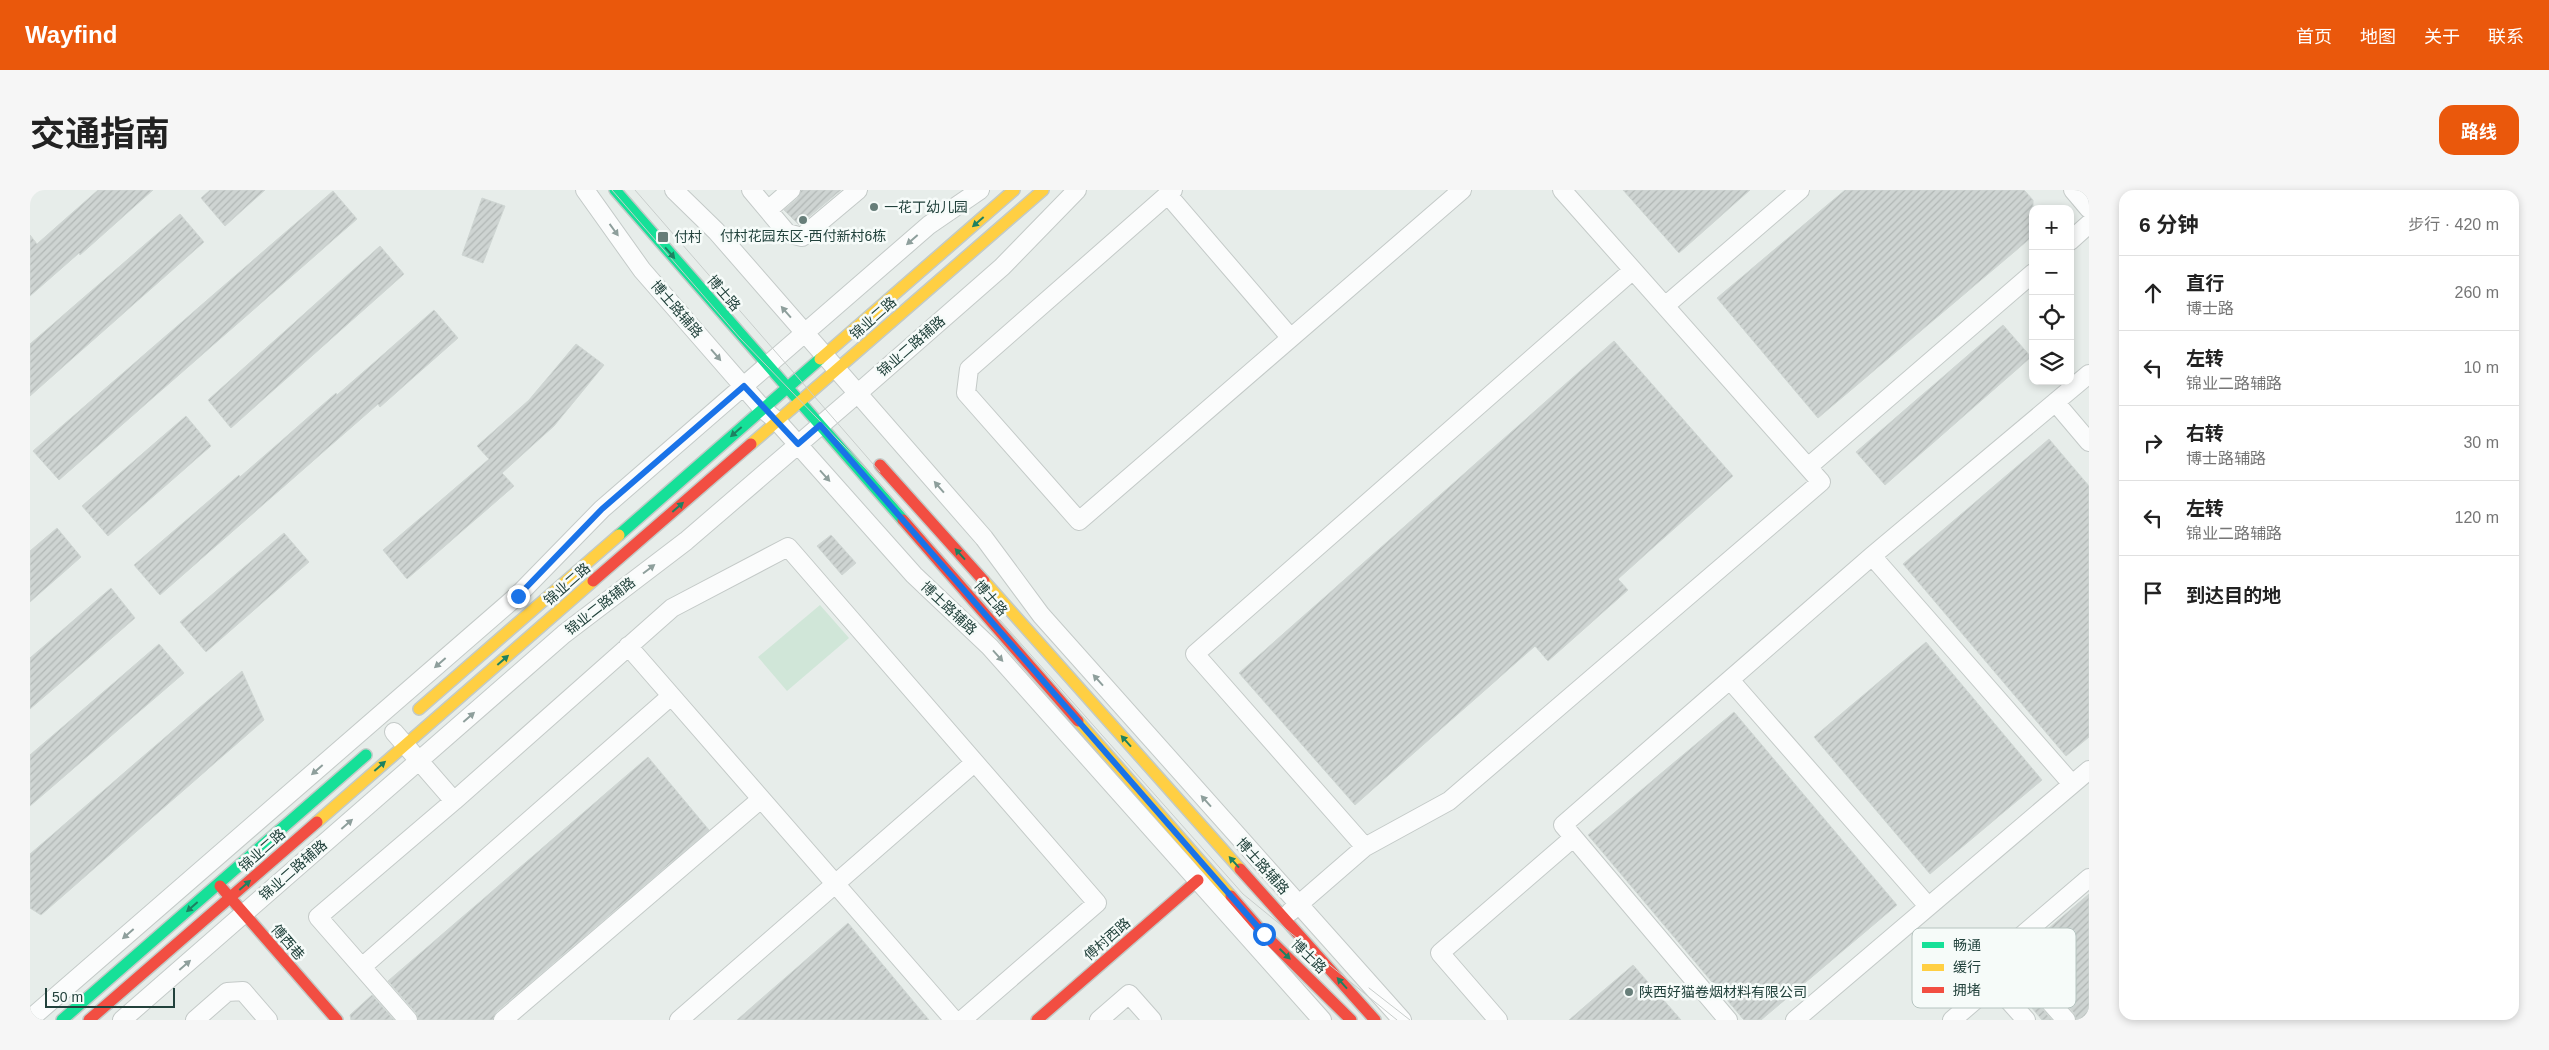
<!DOCTYPE html>
<html lang="zh">
<meta charset="utf-8">
<style>
:root{--surface:#fff;--page:#f6f6f6;--text:#222;--muted:#767676;--line:#e0e0e0;--accent:#ea580c}
body{margin:0;font-family:Helvetica,"Noto Sans SC",sans-serif;background:var(--page);color:var(--text)}
.controls{position:absolute;right:15px;top:15px;display:grid;overflow:hidden;border-radius:10px;box-shadow:0 2px 8px #0003}
.controls button{width:45px;height:45px;display:grid;place-items:center;padding:0;border:0;border-bottom:1px solid var(--line);background:var(--surface);color:var(--text);font:25px sans-serif}
.scale{position:absolute;left:15px;bottom:12px;width:130px;box-sizing:border-box;padding-left:5px;border:2px solid #22423c;border-top:0;font-size:14px;line-height:18px;white-space:nowrap;color:#22423c;-webkit-text-stroke:4px #f6fbf9;paint-order:stroke}
.stop{position:absolute;width:15px;height:15px;margin:-11px;border:4px solid #1a73e8;border-radius:50%;background:#fff}
.stop.end{background:#1a73e8;border-color:#fff;box-shadow:0 1px 5px #0008}
.list{margin:0;padding:0;list-style:none}
h2{display:flex;justify-content:space-between;align-items:center;height:65px;margin:0;padding:0 20px;font-size:21px}
h2 small{font-size:16px;font-weight:400;color:var(--muted)}
.list li{display:grid;grid-template-columns:32px 1fr auto;gap:15px;align-items:center;box-sizing:border-box;height:75px;padding:0 20px;border-top:1px solid var(--line)}
.list b{display:block;font-size:19px;white-space:nowrap}
.list p{margin:0;font-size:16px;white-space:nowrap;color:var(--muted)}
.list em{font-size:16px;font-style:normal;color:var(--muted)}
.icon{flex:none;width:28px;height:28px;fill:none;stroke:currentColor;stroke-width:2;stroke-linecap:round;stroke-linejoin:round}
.map{position:relative;flex:none;width:2059px;height:830px;overflow:hidden;border-radius:15px}
header{display:flex;align-items:center;gap:30px;box-sizing:border-box;height:70px;padding:0 25px;background:var(--accent);color:#fff}
header strong{font-size:24px}
nav{display:flex;gap:28px;margin-inline-start:auto;font-size:18px}
.intro{display:flex;align-items:center;justify-content:space-between;box-sizing:border-box;height:120px;padding:0 30px}
h1{margin:0;font-size:35px}
.button{padding:12px 22px;border-radius:15px;background:var(--accent);color:#fff;font-size:18px;font-weight:700}
main{display:flex;gap:30px;padding:0 30px}
aside{flex:1;background:var(--surface);border-radius:15px;box-shadow:0 2px 8px #0003}
.map>svg:first-child{display:block}
</style>
<header>
<strong>Wayfind</strong>
<nav><a>首页</a><a>地图</a><a>关于</a><a>联系</a></nav>
</header>
<div class="intro"><h1>交通指南</h1><a class="button">路线</a></div>
<main>
<div class="map">
<svg width="2059" height="830" viewBox="0 0 2059 830">
<defs>
<pattern id="building-hatch" width="6" height="6" patternUnits="userSpaceOnUse" patternTransform="scale(1.25)"><rect width="6" height="6" fill="#ced4d2"/><path d="M-1 1l2-2M0 6l6-6M5 7l2-2" fill="none" stroke="#b1b7b5"/></pattern>
</defs>
<rect width="100%" height="100%" fill="#e7edea"/>
<path fill="#d0e6d8" d="M790 415 819 448 757 501 728 467Z"/>
<path fill="url(#building-hatch)" stroke="#cfd6d3" d="M68 0H123L50 65 49 63 0 106V45L7 54Z
M180 0H235L195 36 171 8Z
M771 0H811L769 35 754 20 768 8Z
M1593 0H1720L1649 63Z
M1815 0H1994L2003 10V46L1788 228 1687 108Z
M303 1 327 29 29 290 3 261Z
M452 8 475 16 453 73 432 65Z
M150 24 174 52 0 206V154Z
M350 56 374 84 201 238 178 210Z
M404 120 428 148 350 217 348 214 130 405 104 375 209 285 210 287 306 203 307 205Z
M1973 135 2001 167 1855 295 1826 262Z
M1584 151 1703 286 1588 389 1598 400 1518 471 1505 456 1325 615 1209 483Z
M546 154 574 175 524 236 472 283 484 296 377 389 353 360 459 269 447 256 499 210Z
M156 226 181 256 78 346 52 316Z
M2019 249 2059 296V547L2036 566 1873 374Z
M27 338 51 367 0 412V361Z
M254 343 279 372 176 462 150 432Z
M801 345 826 373 812 385 787 356Z
M81 398 105 428 0 519V468Z
M1896 452 2012 590 1900 684 1784 547Z
M129 454 154 483 0 616V565Z
M212 481 234 530 11 725 0 718V664Z
M1704 522 1867 715 1731 830H1714L1558 645Z
M618 567 679 640 466 822 463 830H388L386 823 358 791Z
M2059 704V830H2046L2044 823 1996 768 1992 761Z
M818 733 899 830H707Z
M1603 775 1651 830H1539Z
M1991 795 2022 830H2012L1986 799Z
M342 805 364 830H321L320 825Z"/>
<g fill="none" stroke-linecap="round" stroke-linejoin="round">
<g stroke="#c4cac8" stroke-width="20">
<path id="street" d="M555 0 612 80 733 219 747 231 884 385 960 457 1292 830
M644 0 686 41 954 348 1011 425 1372 830
M721 0 757 43 772 47 828 0
M1143 0 939 179 936 203 1049 331 1432 0
M2043 0 2059 19
M1138 5 1260 147
M738 20 761 0
M2040 51 2059 34
M1635 116 1770 0
M2026 213 2059 252
M1778 277 2003 83
M1842 366 2042 594
M598 456 924 830
M1700 490 1898 716
M364 542 424 611 642 418 758 357 1067 713 932 830
M1335 657 1165 464 1603 80
M1260 722 1335 657 1419 611 1791 292 1532 0
M332 777 641 506
M0 829 487 406 572 319 899 35 950 0
M92 830 534 444 656 351 827 204 972 77 1047 0
M165 830 197 802 213 801 238 830
M378 830 288 727 424 611
M473 830 731 609
M649 830 944 573
M1069 830 1099 804 1122 830
M1468 830 1410 763 1543 648
M1698 830 1533 635 1842 366 2059 184
M1765 830 2059 580
M1922 830 1964 794 1996 830
M2036 830 1981 768 1982 754 2059 688"/>
</g>
<g stroke="#c2cac7" stroke-width="14">
<path id="fast" d="M585 0 873 330
M589 345 790 169
M32 830 336 565"/>
</g>
<g stroke="#c2cac7" stroke-width="14">
<path id="slow" d="M790 169 984 0
M721 254 1013 0
M954 391 1210 679
M389 519 589 345
M1048 531 1201 706
M287 632 563 391"/>
</g>
<g stroke="#c2cac7" stroke-width="14">
<path id="jam" d="M850 275 954 391
M873 330 1048 531
M563 391 721 254
M1210 679 1345 830
M190 696 307 830
M1201 706 1234 744 1321 830
M59 830 287 632
M1007 830 1168 690"/>
</g>
<use href="#street" stroke="#fbfcfc" stroke-width="18"/>
<use href="#fast" stroke="#16e098" stroke-width="11"/>
<use href="#slow" stroke="#ffcf43" stroke-width="11"/>
<use href="#jam" stroke="#f24e42" stroke-width="11"/>
<path stroke="#c8cdcb" stroke-width="1" d="M582 0 710 148 836 279 1213 704 1367 830
M605 0 850 282
M1339 798 1380 830"/>
</g>
<defs><path id="oneway-solid" d="M-6-.8H1V-3.2L6.5 0L1 3.2V.8H-6Z" transform="scale(1.25)"/></defs>
<g fill="#1d8161">
<use href="#oneway-solid" transform="translate(948 32) rotate(139)"/>
<use href="#oneway-solid" transform="translate(640 63) rotate(49)"/>
<use href="#oneway-solid" transform="translate(706 242) rotate(139)"/>
<use href="#oneway-solid" transform="translate(648 317) rotate(-41)"/>
<use href="#oneway-solid" transform="translate(930 364) rotate(-132)"/>
<use href="#oneway-solid" transform="translate(473 470) rotate(-41)"/>
<use href="#oneway-solid" transform="translate(1096 551) rotate(-132)"/>
<use href="#oneway-solid" transform="translate(350 576) rotate(-41)"/>
<use href="#oneway-solid" transform="translate(1204 672) rotate(-132)"/>
<use href="#oneway-solid" transform="translate(215 695) rotate(-41)"/>
<use href="#oneway-solid" transform="translate(162 717) rotate(139)"/>
<use href="#oneway-solid" transform="translate(1255 764) rotate(44)"/>
<use href="#oneway-solid" transform="translate(1312 793) rotate(-132)"/>
</g>
<g fill="#8e9f9c">
<use href="#oneway-solid" transform="translate(584 40) rotate(54)"/>
<use href="#oneway-solid" transform="translate(882 50) rotate(139)"/>
<use href="#oneway-solid" transform="translate(756 122) rotate(-131)"/>
<use href="#oneway-solid" transform="translate(686 165) rotate(49)"/>
<use href="#oneway-solid" transform="translate(795 286) rotate(48)"/>
<use href="#oneway-solid" transform="translate(909 297) rotate(-131)"/>
<use href="#oneway-solid" transform="translate(619 379) rotate(-37)"/>
<use href="#oneway-solid" transform="translate(968 466) rotate(48)"/>
<use href="#oneway-solid" transform="translate(410 473) rotate(139)"/>
<use href="#oneway-solid" transform="translate(1068 490) rotate(-132)"/>
<use href="#oneway-solid" transform="translate(439 527) rotate(-41)"/>
<use href="#oneway-solid" transform="translate(287 580) rotate(139)"/>
<use href="#oneway-solid" transform="translate(1176 611) rotate(-132)"/>
<use href="#oneway-solid" transform="translate(317 634) rotate(-41)"/>
<use href="#oneway-solid" transform="translate(98 744) rotate(139)"/>
<use href="#oneway-solid" transform="translate(155 775) rotate(-41)"/>
</g>
<g fill="none" stroke-linecap="round" stroke-linejoin="round">
<path stroke="#1a73e8" stroke-width="6" d="M488 406 572 319 714 196 768 254 790 235 1234 744"/>
</g>
<g fill="#677e79" stroke="#f6fbf9" stroke-width="2">
<circle cx="844" cy="17" r="5"/>
<circle cx="773" cy="30" r="5"/>
<rect x="627" y="41" width="12" height="12" rx="2.5"/>
<circle cx="1599" cy="802" r="5"/>
</g>
<g text-anchor="middle" stroke-width="5" stroke-linejoin="round" paint-order="stroke">
<g font-size="14" fill="#22423c" stroke="#f6fbf9" text-anchor="start">
<text x="854" y="22">一花丁幼儿园</text>
<text x="773" y="51" text-anchor="middle">付村花园东区-西付新村6栋</text>
<text x="644" y="52">付村</text>
<text x="1609" y="807">陕西好猫卷烟材料有限公司</text>
</g>
<g font-size="14" fill="#22423c" stroke="#f6fbf9">
<text transform="translate(694 103) rotate(49)" y="5">博士路</text>
<text transform="translate(647 119) rotate(49)" y="5">博士路辅路</text>
<text transform="translate(843 128) rotate(-41)" y="5">锦业二路</text>
<text transform="translate(881 156) rotate(-41)" y="5">锦业二路辅路</text>
<text transform="translate(537 394) rotate(-41)" y="5">锦业二路</text>
<text transform="translate(961 408) rotate(49)" y="5">博士路</text>
<text transform="translate(570 416) rotate(-38)" y="5">锦业二路辅路</text>
<text transform="translate(919 418) rotate(43)" y="5">博士路辅路</text>
<text transform="translate(232 660) rotate(-41)" y="5">锦业二路</text>
<text transform="translate(1233 676) rotate(48)" y="5">博士路辅路</text>
<text transform="translate(263 680) rotate(-41)" y="5">锦业二路辅路</text>
<text transform="translate(1077 749) rotate(-41)" y="5">傅村西路</text>
<text transform="translate(258 752) rotate(49)" y="5">傅西巷</text>
<text transform="translate(1279 766) rotate(44)" y="5">博士路</text>
</g>
</g>
<rect x="1882" y="738" width="164" height="80" rx="8" fill="#f6fbf9" stroke="#b6c4c0" stroke-width="1"/>
<rect x="1892" y="752" width="22" height="6" fill="#16e098"/>
<rect x="1892" y="774" width="22" height="7" fill="#ffcf43"/>
<rect x="1892" y="797" width="22" height="6" fill="#f24e42"/>
<g font-size="14" fill="#22423c">
<text x="1923" y="760">畅通</text>
<text x="1923" y="782">缓行</text>
<text x="1923" y="805">拥堵</text>
</g>
</svg>
<div class="controls">
<button>+</button>
<button>−</button>
<button><svg class="icon" aria-label="locate" viewBox="0 0 24 24"><circle cx="12" cy="12" r="6"/><path d="M12 2v4M12 18v4M2 12h4M18 12h4"/></svg></button>
<button><svg class="icon" aria-label="layers" viewBox="0 0 24 24"><path d="M12 4l9 5-9 5-9-5zM3 14l9 5 9-5"/></svg></button>
</div>
<div class="scale">50 m</div>
<div class="stop" style="left:1234px;top:744px"></div>
<div class="stop end" style="left:488px;top:406px"></div>
</div>
<aside>
<h2>6 分钟<small>步行 · 420 m</small></h2>
<ul class="list">
<li><svg class="icon" aria-label="ahead" viewBox="0 0 24 24"><path d="M12 20V5M6 11l6-6 6 6"/></svg><div><b>直行</b><p>博士路</p></div><em>260 m</em></li>
<li><svg class="icon" aria-label="left" viewBox="0 0 24 24"><path d="M17 20v-9H6M10 6l-5 5 5 5"/></svg><div><b>左转</b><p>锦业二路辅路</p></div><em>10 m</em></li>
<li><svg class="icon" aria-label="right" viewBox="0 0 24 24"><path d="M7 20v-9h11M14 6l5 5-5 5"/></svg><div><b>右转</b><p>博士路辅路</p></div><em>30 m</em></li>
<li><svg class="icon" aria-label="left" viewBox="0 0 24 24"><path d="M17 20v-9H6M10 6l-5 5 5 5"/></svg><div><b>左转</b><p>锦业二路辅路</p></div><em>120 m</em></li>
<li><svg class="icon" aria-label="arrive" viewBox="0 0 24 24"><path d="M6 21V4h12l-3 4 3 4H6"/></svg><div><b>到达目的地</b></div></li>
</ul>
</aside>
</main>
